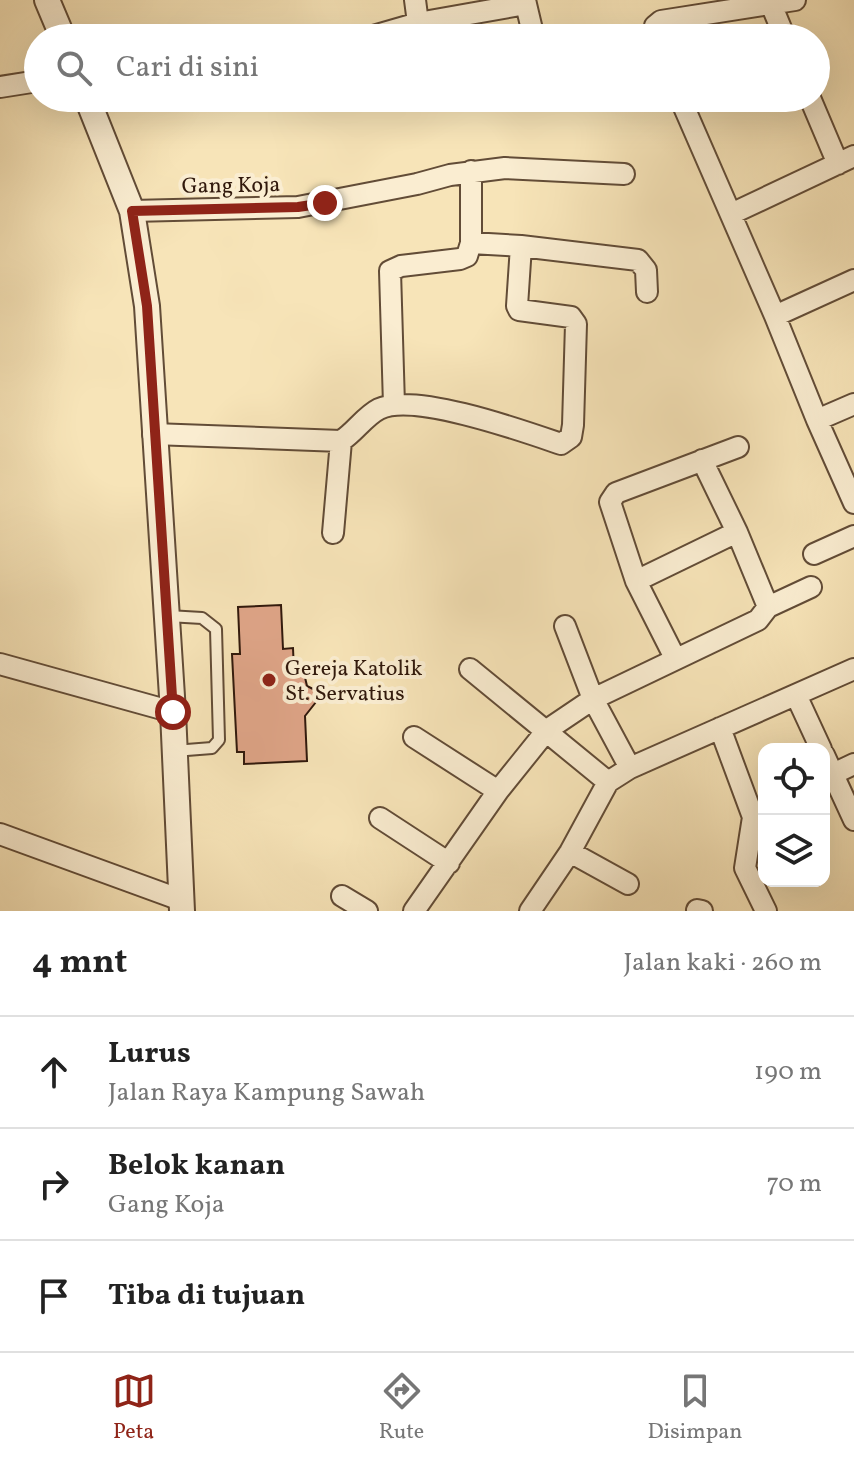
<!DOCTYPE html>
<html lang="id">
<meta charset="utf-8">
<style>
:root{--surface:#fff;--page:#f6f6f6;--text:#222;--muted:#767676;--line:#e0e0e0;--accent:#8f2418}
body{margin:0;font-family:Vollkorn,serif;background:var(--page);color:var(--text)}
.controls{position:absolute;right:24px;bottom:24px;display:grid;overflow:hidden;border-radius:16px;box-shadow:0 8px 32px #0002}
.controls button{width:72px;height:72px;display:grid;place-items:center;padding:0;border:0;border-bottom:2px solid var(--line);background:var(--surface);color:var(--text);font:40px sans-serif}
.stop{position:absolute;width:24px;height:24px;margin:-18px;border:6px solid #8f2418;border-radius:50%;background:#fff}
.stop.end{background:#8f2418;border-color:#fff;box-shadow:0 2px 8px #0008}
.list{margin:0;padding:0;list-style:none}
h2{display:flex;justify-content:space-between;align-items:center;height:104px;margin:0;padding:0 32px;font-size:34px}
h2 small{font-size:26px;font-weight:400;color:var(--muted)}
.list li{display:grid;grid-template-columns:52px 1fr auto;gap:24px;align-items:center;box-sizing:border-box;height:112px;padding:0 32px;border-top:2px solid var(--line)}
.list b{display:block;font-size:30px;white-space:nowrap}
.list p{margin:0;font-size:26px;white-space:nowrap;color:var(--muted)}
.list em{font-size:26px;font-style:normal;color:var(--muted)}
.icon{flex:none;width:44px;height:44px;fill:none;stroke:currentColor;stroke-width:2;stroke-linecap:round;stroke-linejoin:round}
.map{position:relative;flex:none;width:854px;height:911px;overflow:hidden}
.search{position:absolute;background:var(--surface);box-shadow:0 8px 32px #0002;left:24px;right:24px;top:24px;height:88px;display:flex;align-items:center;gap:20px;box-sizing:border-box;padding:0 28px;border-radius:44px;color:var(--muted);font-size:30px}
.sheet{height:440px;background:var(--surface)}
nav{display:flex;justify-content:space-around;align-items:center;box-sizing:border-box;height:112px;border-top:2px solid var(--line);background:var(--surface);font-size:22px;color:var(--muted)}
nav a{display:grid;justify-items:center;gap:4px}
nav .on{color:var(--accent)}
.map>svg:first-child{display:block}
</style>
<div class="map">
<svg width="854" height="911" viewBox="0 0 854 911">
<rect width="100%" height="100%" fill="#f7e4b8"/>
<filter id="stains"><feTurbulence type="fractalNoise" baseFrequency=".0025" numOctaves="4"/><feColorMatrix values="0 0 0 0 .2 0 0 0 0 .09 0 0 0 0 .02 0 0 0 .5 -.17"/></filter>
<radialGradient id="worn" r=".72"><stop offset=".6" stop-color="#630" stop-opacity="0"/><stop offset="1" stop-color="#630" stop-opacity=".3"/></radialGradient>
<path fill="#dfa588" stroke="#31190c" stroke-width="2" d="M281 605 283 649 293 648 294 671 304 673 307 686 315 690 316 702 305 716 307 761 244 764V752H237L232 654H240L238 607Z"/>
<g fill="none" stroke-linecap="round" stroke-linejoin="round">
<g stroke="#624c37" stroke-width="14">
<path id="service" d="M168 616 202 618 216 629 219 740 212 748 174 751"/>
</g>
<g stroke="#624c37" stroke-width="24">
<path id="minor" d="M415 0 418 23
M525 0 534 38
M771 4 785 38
M366 38 418 23 526 4
M655 38V26L661 21 795 0
M0 87 38 81
M680 98 775 316 817 420 854 503
M810 98 838 164
M471 171V243L521 246 638 260 646 270 647 292
M132 211 298 207 417 184 450 175 505 168 624 174
M731 214 854 156
M775 316 854 280
M394 405 390 271 401 266 460 259 467 256 471 243
M817 420 854 404
M153 434 341 441C355 432 365 416 379 409 414 392 523 431 561 444L571 437 573 425 576 324 571 317 519 310 517 306 521 246
M702 460 737 532 768 607 811 587
M333 533 341 441
M814 554 854 536
M636 581 737 532
M565 626 593 699 630 768
M675 658 636 581 610 502 616 493 738 447
M0 664 173 712
M470 669 608 782
M796 695 821 749
M720 728 753 817 745 868 766 911
M414 737 498 791
M824 755 854 820
M833 774 854 764
M380 818 449 863
M0 834 181 900
M570 852 628 884
M342 896 367 911
M697 910 702 911
M414 911 498 791 547 730 593 699 758 620 768 607
M530 911 570 852 608 782 630 768 854 669"/>
</g>
<g stroke="#624c37" stroke-width="28">
<path id="tertiary" d="M47 0 63 38
M87 98 132 211 147 306 173 712 182 911"/>
</g>
<use href="#service" stroke="#faedd1" stroke-width="10"/>
<use href="#minor" stroke="#faedd1" stroke-width="20"/>
<use href="#tertiary" stroke="#faedd1" stroke-width="24"/>
</g>
<g fill="none" stroke-linecap="round" stroke-linejoin="round">
<path stroke="#8f2418" stroke-width="10" d="M173 712 147 306 132 211 298 207 325 203"/>
</g>
<circle fill="#8f2418" stroke="#faedd1" stroke-width="3" cx="269" cy="680" r="8"/>
<g text-anchor="middle" stroke-width="8" stroke-linejoin="round" paint-order="stroke">
<g font-size="22" fill="#31190c" stroke="#faedd1">
<text transform="translate(231 184) rotate(-1)" y="8">Gang Koja</text>
</g>
<g font-size="22" fill="#31190c" stroke="#faedd1" text-anchor="start">
<text x="285" y="675">Gereja Katolik<tspan x="285" dy="25">St. Servatius</tspan></text>
</g>
</g>
<rect width="100%" height="100%" filter="url(#stains)"/>
<rect width="100%" height="100%" fill="url(#worn)"/>
</svg>
<div class="controls">
<button><svg class="icon" aria-label="locate" viewBox="0 0 24 24"><circle cx="12" cy="12" r="6"/><path d="M12 2v4M12 18v4M2 12h4M18 12h4"/></svg></button>
<button><svg class="icon" aria-label="layers" viewBox="0 0 24 24"><path d="M12 4l9 5-9 5-9-5zM3 14l9 5 9-5"/></svg></button>
</div>
<div class="stop" style="left:173px;top:712px"></div>
<div class="stop end" style="left:325px;top:203px"></div>
<div class="search"><svg class="icon" aria-label="search" viewBox="0 0 24 24"><circle cx="10" cy="10" r="6"/><path d="M15 15l6 6"/></svg>Cari di sini</div>
</div>
<section class="sheet">
<h2>4 mnt<small>Jalan kaki · 260 m</small></h2>
<ul class="list">
<li><svg class="icon" aria-label="ahead" viewBox="0 0 24 24"><path d="M12 20V5M6 11l6-6 6 6"/></svg><div><b>Lurus</b><p>Jalan Raya Kampung Sawah</p></div><em>190 m</em></li>
<li><svg class="icon" aria-label="right" viewBox="0 0 24 24"><path d="M7 20v-9h11M14 6l5 5-5 5"/></svg><div><b>Belok kanan</b><p>Gang Koja</p></div><em>70 m</em></li>
<li><svg class="icon" aria-label="arrive" viewBox="0 0 24 24"><path d="M6 21V4h12l-3 4 3 4H6"/></svg><div><b>Tiba di tujuan</b></div></li>
</ul>
</section>
<nav>
<a class="on"><svg class="icon" aria-label="map" viewBox="0 0 24 24"><path d="M3 6l6-2 6 2 6-2v14l-6 2-6-2-6 2zM9 4v14M15 6v14"/></svg>Peta</a>
<a><svg class="icon" aria-label="directions" viewBox="0 0 24 24"><path d="M12 3l9 9-9 9-9-9zM9 14v-3h6M13 9l2 2-2 2"/></svg>Rute</a>
<a><svg class="icon" aria-label="saved" viewBox="0 0 24 24"><path d="M7 4h10v16l-5-4-5 4z"/></svg>Disimpan</a>
</nav>
